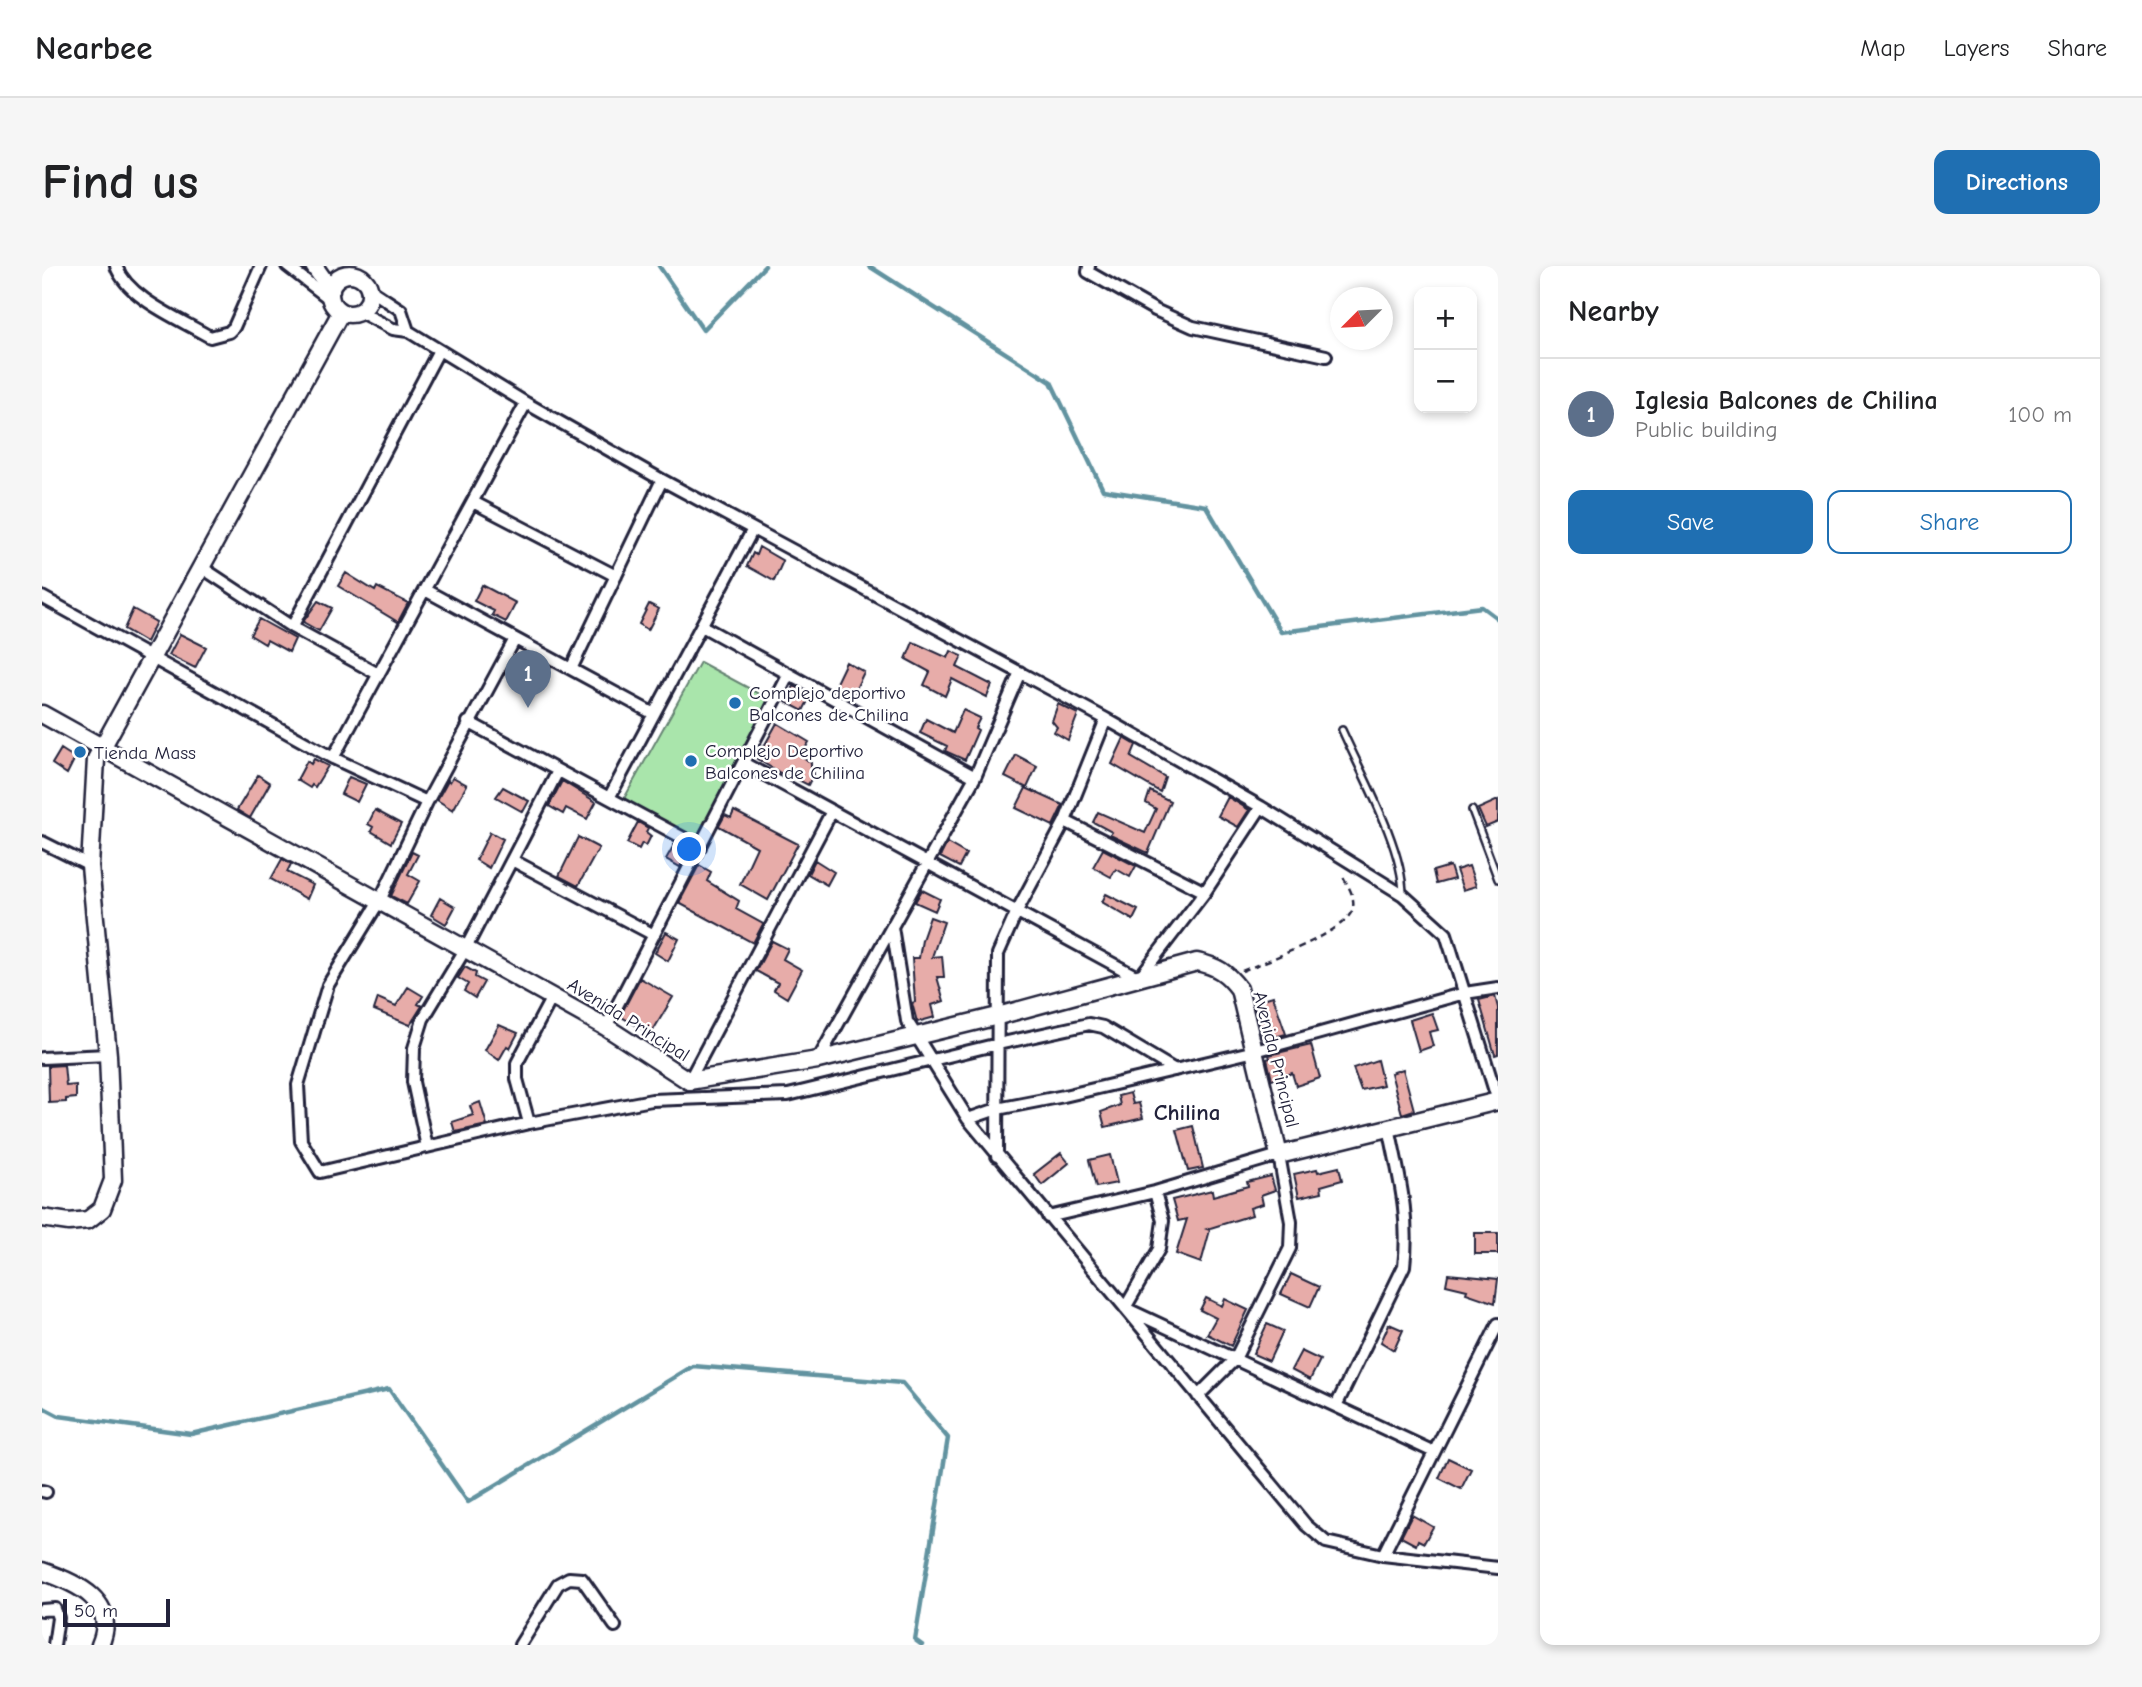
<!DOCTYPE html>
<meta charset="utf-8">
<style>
:root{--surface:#fff;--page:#f6f6f6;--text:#202124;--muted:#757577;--line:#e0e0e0;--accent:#1f6fb2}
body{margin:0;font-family:"Comic Neue",sans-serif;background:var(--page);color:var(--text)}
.controls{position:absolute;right:21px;top:21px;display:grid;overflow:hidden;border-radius:14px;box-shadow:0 4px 10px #0003}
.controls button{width:63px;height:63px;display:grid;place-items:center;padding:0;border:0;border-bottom:2px solid var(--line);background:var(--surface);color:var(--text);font:35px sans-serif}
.compass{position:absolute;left:1288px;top:21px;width:63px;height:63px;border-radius:50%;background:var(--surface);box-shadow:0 4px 10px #0003;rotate:246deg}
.scale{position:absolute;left:21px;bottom:18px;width:107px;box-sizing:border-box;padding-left:7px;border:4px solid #22223b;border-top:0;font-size:19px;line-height:24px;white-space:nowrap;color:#22223b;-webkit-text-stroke:5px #fff;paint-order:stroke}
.you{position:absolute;left:648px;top:584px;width:24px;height:24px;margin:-18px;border:5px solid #fff;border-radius:50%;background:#1a73e8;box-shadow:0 0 0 10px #1a73e833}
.badge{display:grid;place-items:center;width:46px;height:46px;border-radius:50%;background:var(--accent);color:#fff;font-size:23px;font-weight:700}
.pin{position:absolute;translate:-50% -58px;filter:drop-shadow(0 2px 4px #0008)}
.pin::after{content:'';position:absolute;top:37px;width:24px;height:21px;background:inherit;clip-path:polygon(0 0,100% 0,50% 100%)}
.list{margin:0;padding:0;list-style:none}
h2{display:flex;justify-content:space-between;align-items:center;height:91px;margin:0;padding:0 28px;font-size:30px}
h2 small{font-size:23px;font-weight:400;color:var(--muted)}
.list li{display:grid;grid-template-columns:46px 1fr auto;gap:21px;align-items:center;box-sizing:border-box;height:112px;padding:0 28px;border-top:2px solid var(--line)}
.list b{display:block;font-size:26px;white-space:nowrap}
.list p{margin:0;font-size:23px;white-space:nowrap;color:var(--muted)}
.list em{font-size:23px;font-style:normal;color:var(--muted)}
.actions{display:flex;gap:14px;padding:21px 28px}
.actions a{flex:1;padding:16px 0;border:2px solid var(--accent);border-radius:14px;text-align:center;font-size:24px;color:var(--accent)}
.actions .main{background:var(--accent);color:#fff}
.map{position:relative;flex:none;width:1456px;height:1379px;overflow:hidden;border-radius:14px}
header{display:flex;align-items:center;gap:42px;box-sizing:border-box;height:98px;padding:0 35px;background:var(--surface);border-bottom:2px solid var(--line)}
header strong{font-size:33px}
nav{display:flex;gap:38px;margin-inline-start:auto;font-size:24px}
.intro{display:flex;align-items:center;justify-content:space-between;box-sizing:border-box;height:168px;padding:0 42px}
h1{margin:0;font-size:49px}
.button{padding:18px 32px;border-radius:14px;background:var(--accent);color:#fff;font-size:24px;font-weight:700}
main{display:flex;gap:42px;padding:0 42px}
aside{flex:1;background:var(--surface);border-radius:14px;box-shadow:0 4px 10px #0003}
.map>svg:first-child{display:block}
</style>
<header>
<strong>Nearbee</strong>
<nav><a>Map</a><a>Layers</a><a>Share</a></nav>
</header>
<div class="intro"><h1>Find us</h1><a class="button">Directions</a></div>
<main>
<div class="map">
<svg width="1456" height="1379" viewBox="0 0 1456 1379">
<rect width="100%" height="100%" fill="#fff"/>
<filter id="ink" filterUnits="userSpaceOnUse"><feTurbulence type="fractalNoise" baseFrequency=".0143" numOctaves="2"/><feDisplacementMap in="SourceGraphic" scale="14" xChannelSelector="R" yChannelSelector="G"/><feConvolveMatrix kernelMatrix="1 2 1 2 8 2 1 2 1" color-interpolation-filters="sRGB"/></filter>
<g filter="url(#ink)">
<path fill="#a9e5ab" stroke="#668473" stroke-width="2" d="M658 396 729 434 654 579 579 538Z"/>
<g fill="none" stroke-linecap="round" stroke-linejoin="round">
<path stroke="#6293a0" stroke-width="4.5" d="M617 0 661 64 723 0
M827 0 1009 116 1061 224 1164 240 1239 366 1440 341 1456 353
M0 1141 17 1150 149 1168 347 1123 426 1236 651 1100 860 1117 906 1172 873 1374 880 1379"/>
</g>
<path fill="#e7aca9" stroke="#22223b" stroke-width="2" d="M717 281 741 295 732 315 705 300 711 287 714 289Z
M304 307 333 325 335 321 366 337 356 356 296 320Z
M440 319 474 337 464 356 450 349 452 345 432 335Z
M276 335 290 342 277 365 261 356Z
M607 338 617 343 606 364 597 358Z
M91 343 114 356 104 376 82 363Z
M217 353 253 373 247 386 225 374 223 378 208 369Z
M138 368 164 381 153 402 127 389Z
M871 376 906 392 909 385 920 390 915 401 950 419 945 431 910 413 903 430 882 419 888 406 864 393Z
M804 396 822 406 809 433 791 423Z
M752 420 769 429 761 445 744 436Z
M1016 438 1036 448 1026 474 1012 466 1015 461 1010 455Z
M921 444 938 452 933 462 936 464 923 494 903 485 905 480 878 467 884 453 911 467Z
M735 457 767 476 759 489 769 497V502L772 507 766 519 741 506 740 508 715 493Z
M1082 472 1094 479 1089 491 1123 511 1118 526 1070 498Z
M19 483 33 492 25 508 10 498Z
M974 489 995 500 985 522 963 511Z
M272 493 286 500 273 521 270 519 268 522 255 514 265 495 269 498Z
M216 509 228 517 208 552 195 544Z
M307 511 324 518 315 536 299 528Z
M411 511 425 519 411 544 395 534 406 514 408 516Z
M520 515 554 536 545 553 524 542 521 548 507 540Z
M461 521 487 535 481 546 454 531Z
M984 522 1021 539 1011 560 974 542Z
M1108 525 1128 535 1106 587 1068 569 1070 566 1051 556 1056 546 1103 567 1114 543 1104 537Z
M1186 531 1207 544 1196 561 1176 550Z
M1456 534V556L1444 561 1436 543Z
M333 544 359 558 349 577 329 565 331 561 326 558Z
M692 545 756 578 726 634 698 618 715 581 677 560 683 549 689 552Z
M596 556 606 562 604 566 609 570 604 580 600 577 597 583 585 577Z
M448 566 461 573 447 602 434 594Z
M536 571 557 582 536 620 517 610Z
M633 577 647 584 638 601 624 593Z
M905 577 924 588 917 601 898 591Z
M1061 583 1094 600 1088 611 1074 603 1069 611 1051 601Z
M370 586 376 589 366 608 378 615 365 638 349 630Z
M240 593 249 598 245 606 271 619 265 633 229 613Z
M773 594 792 606 785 619 766 608Z
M657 599 669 606 665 615 697 635 694 643 721 658 711 677 637 637Z
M1408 600 1412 613 1394 618 1391 605Z
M1427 600 1434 620 1421 624 1414 604Z
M880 624 898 633 893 645 873 636Z
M1064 628 1096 644 1091 654 1060 636Z
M398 632 413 641 404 658 389 649Z
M888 651 902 656 890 691 900 690 902 711H895L902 735 890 739 893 751 875 756 870 737 873 736 870 692H877L880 674Z
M624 666 637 673 626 695 613 687Z
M730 675 746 683 741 693 760 704 745 732 732 724 736 717 714 705Z
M423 701 434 707 433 711 442 716 433 732 422 725 426 718 416 712Z
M598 712 631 731 609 768 578 750Z
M366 721 381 730 376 738 380 740 368 759 332 744 336 732 354 740Z
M1231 730 1244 768 1222 774 1211 736Z
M1453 730 1456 742V788L1453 789 1437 734Z
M1390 747 1396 764 1387 766 1391 780 1377 785 1368 754Z
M457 759 476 767 468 782 465 780 457 794 443 784Z
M1269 779 1278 812 1254 820 1250 807 1230 814 1225 793 1228 792 1227 789Z
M1335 794 1341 819 1319 824 1311 802Z
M22 799 24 820 34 819V832L24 833V836L7 837 6 800Z
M1361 803 1372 844 1360 848 1349 807Z
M1088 827 1091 838 1097 837 1101 852 1063 861 1059 846 1078 839 1076 830Z
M438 836 445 859 413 866 410 856 431 849 428 840Z
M1151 860 1161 902 1146 905 1135 864Z
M1019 887 1027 897 1000 919 992 908Z
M1068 889 1075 917 1054 921 1047 894Z
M1297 901 1300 914 1279 920 1280 926 1257 931 1252 908 1275 903 1276 906Z
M1229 910 1233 924 1219 929 1221 938 1208 942 1210 949 1165 963 1168 964 1159 997 1134 988 1145 953 1136 955 1130 934 1170 924 1171 930 1206 920 1205 916Z
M1433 967H1456V988H1433Z
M1249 1008 1277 1021 1268 1041 1239 1028Z
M1406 1008 1456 1013 1453 1037 1424 1027 1425 1024 1404 1019Z
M1164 1032 1180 1040 1183 1033 1206 1044 1189 1080 1165 1068 1174 1052 1158 1044Z
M1225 1058 1241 1065 1227 1095 1211 1088Z
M1347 1058 1361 1064 1352 1084 1339 1076Z
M1259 1085 1278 1094 1268 1114 1249 1104Z
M1406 1192 1429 1203 1419 1223 1397 1212Z
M1370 1249 1391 1261 1382 1277 1376 1274 1374 1279 1359 1271Z"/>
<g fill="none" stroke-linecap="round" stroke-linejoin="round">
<g stroke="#22223b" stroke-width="10">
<path id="lane" d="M1300 464C1320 509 1361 581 1361 629
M1430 544 1456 613"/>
</g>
<g stroke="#22223b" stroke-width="16">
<path id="street" d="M74 0C86 33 138 53 168 71L187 66 192 61 219 0
M245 0 289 34
M1047 0 1046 6 1113 44 1151 61 1284 90
M327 23 359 44 366 65
M318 46 351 63 366 65 484 137 620 214 1064 453 1219 541 1361 629 1404 668 1456 835
M431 236 574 310
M159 301 250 361 336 408
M383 324 612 448
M0 331 291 492 385 536
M660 360 933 511
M250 361 397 84
M473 373 385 536 338 634 286 719 256 819 259 875 278 906 487 857 610 834 746 829 956 778 1047 758 1061 761 1133 804
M529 403 620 214
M426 456 658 581
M291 492 484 137
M701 497 1097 712 1163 626 1219 541
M567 532 711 263
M1023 555 1163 626
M0 576 48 600
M470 594 612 669
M850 661 865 755 926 853 1264 1259 1284 1276 1341 1289 1456 1302
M564 761 747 408
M0 792 66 789
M776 794 933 511 978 406
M647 815 790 545
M926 853 955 843 1022 830 1213 785 1423 727 1456 722
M487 857 475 813V797L510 731
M385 881 371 816 372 782 381 753 424 682 516 505
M955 890 956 688 975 645 1023 555 1064 453
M1113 926 1121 955 1117 983 1083 1042 1392 1186
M1006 951 1113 926 1237 889 1249 956 1248 982 1193 1093 1156 1130
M1294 1140 1362 1000C1368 950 1357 911 1347 861
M0 1225 4 1226
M1341 1289 1456 1058
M0 1344 13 1343 16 1352 12 1379
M478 1379 516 1318 527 1312 540 1313 573 1360"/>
</g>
<g stroke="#22223b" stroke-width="21">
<path id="secondary" d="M272 0 289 24
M288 28a20 20 0 1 1 40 0a20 20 0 1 1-40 0Z
M0 448 564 761 647 815 776 794 956 750 1155 696C1175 700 1185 707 1197 723L1237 889 1456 835
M0 952 27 956 46 954 60 943 71 914 66 789 48 600 54 493 299 46
M0 1305C35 1317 77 1335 58 1379"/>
</g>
<path stroke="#22223b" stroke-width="2.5" stroke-dasharray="7 5" stroke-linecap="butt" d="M1200 705C1224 695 1306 666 1311 642 1313 629 1305 618 1299 607"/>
<use href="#lane" stroke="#fff" stroke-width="5"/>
<use href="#street" stroke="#fff" stroke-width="10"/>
<use href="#secondary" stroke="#fff" stroke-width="16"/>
</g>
</g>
<g fill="#1f6fb2" stroke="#fff" stroke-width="2.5">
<circle cx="693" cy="437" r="7"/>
<circle cx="38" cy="486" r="7"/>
<circle cx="649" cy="495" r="7"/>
</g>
<g text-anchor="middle" stroke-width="5" stroke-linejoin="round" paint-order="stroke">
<g font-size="19" fill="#22223b" stroke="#fff" text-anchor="start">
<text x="707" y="433">Complejo deportivo<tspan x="707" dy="22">Balcones de Chilina</tspan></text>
<text x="663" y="491">Complejo Deportivo<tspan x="663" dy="22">Balcones de Chilina</tspan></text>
<text x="52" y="493">Tienda Mass</text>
</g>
<g font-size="19" fill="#22223b" stroke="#fff">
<text transform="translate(587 753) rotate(32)" y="7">Avenida Principal</text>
<text transform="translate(1235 793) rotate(76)" y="7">Avenida Principal</text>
</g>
<g font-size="23" font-weight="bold" fill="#22223b" stroke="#fff">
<text x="1145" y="854">Chilina</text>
</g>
</g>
</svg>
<div class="controls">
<button>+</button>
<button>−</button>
</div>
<svg class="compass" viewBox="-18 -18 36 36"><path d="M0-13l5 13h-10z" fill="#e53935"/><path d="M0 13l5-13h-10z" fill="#757577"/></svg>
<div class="scale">50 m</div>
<div class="you"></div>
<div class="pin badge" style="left:486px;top:442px;background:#5c6f8a">1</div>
</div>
<aside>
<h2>Nearby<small></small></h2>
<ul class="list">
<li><span class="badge" style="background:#5c6f8a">1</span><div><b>Iglesia Balcones de Chilina</b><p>Public building</p></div><em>100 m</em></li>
</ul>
<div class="actions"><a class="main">Save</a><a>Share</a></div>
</aside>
</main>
